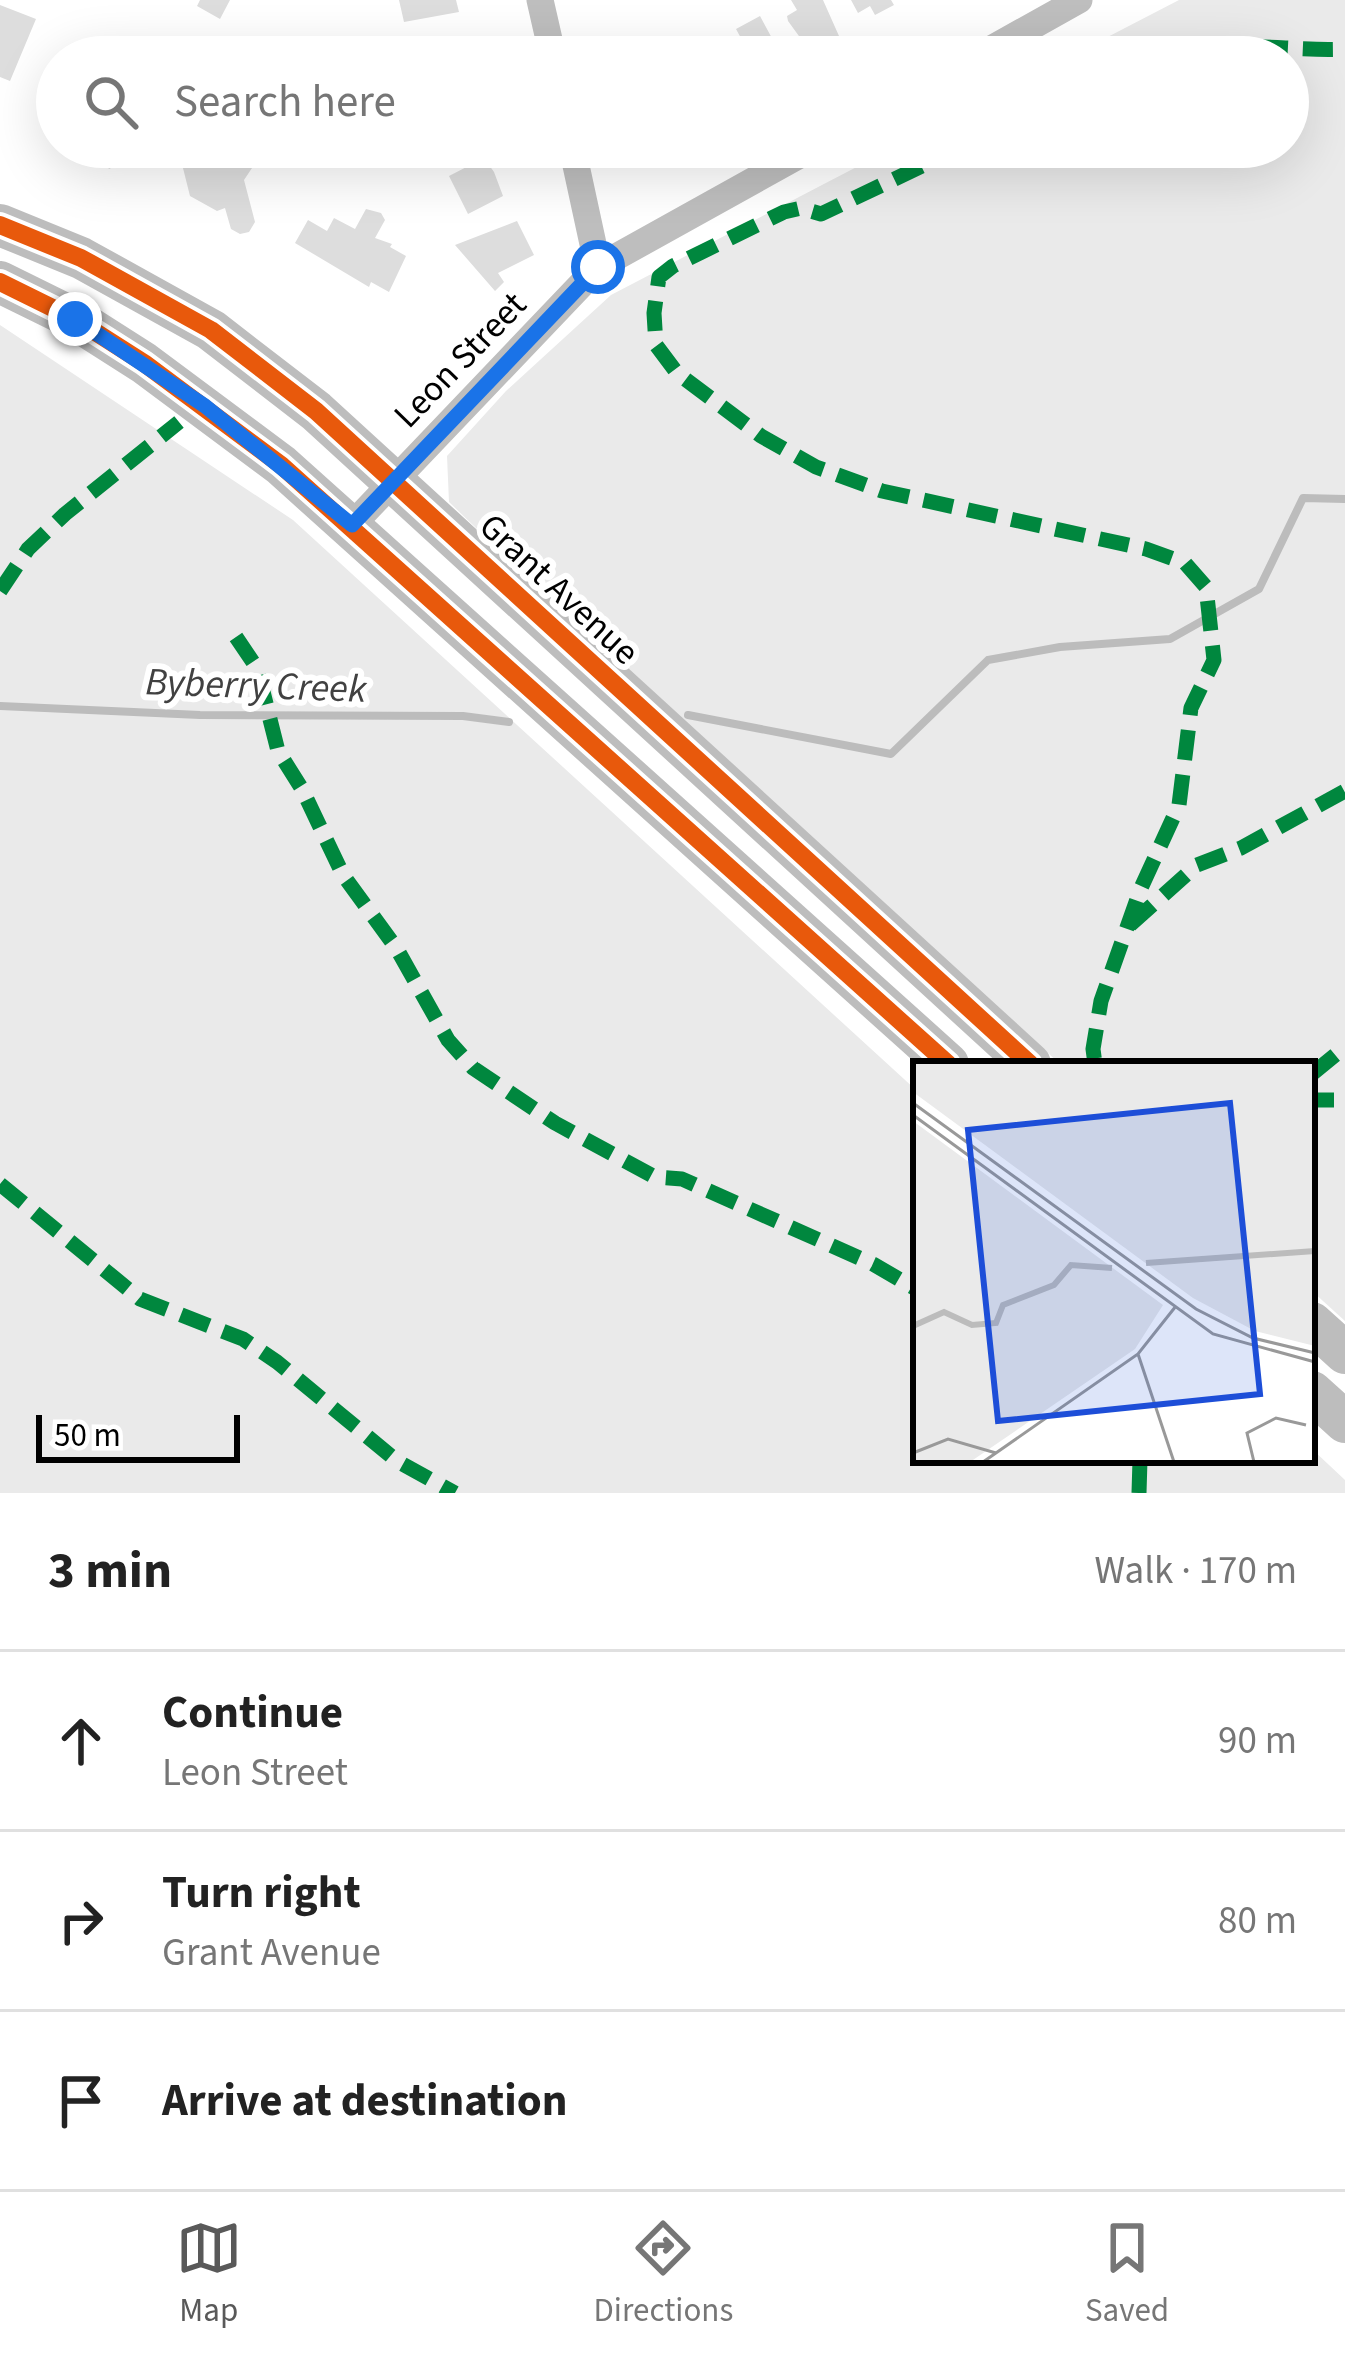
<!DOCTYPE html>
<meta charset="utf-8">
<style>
:root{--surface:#fff;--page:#f2f2f2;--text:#222;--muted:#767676;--line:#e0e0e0;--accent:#595959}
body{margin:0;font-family:"Source Sans 3",sans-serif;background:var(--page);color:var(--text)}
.scale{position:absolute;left:36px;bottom:30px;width:204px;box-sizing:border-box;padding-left:12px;border:6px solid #000;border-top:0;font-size:33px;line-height:42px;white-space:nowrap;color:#000;-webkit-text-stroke:9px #fff;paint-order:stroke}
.stop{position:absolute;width:36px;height:36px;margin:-27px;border:9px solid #1a73e8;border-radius:50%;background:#fff}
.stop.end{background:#1a73e8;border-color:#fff;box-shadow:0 3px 12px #0008}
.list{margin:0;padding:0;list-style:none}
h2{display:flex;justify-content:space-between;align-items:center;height:156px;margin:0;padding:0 48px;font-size:51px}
h2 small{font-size:39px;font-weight:400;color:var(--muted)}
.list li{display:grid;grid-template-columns:78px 1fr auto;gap:36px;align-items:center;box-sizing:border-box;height:180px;padding:0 48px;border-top:3px solid var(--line)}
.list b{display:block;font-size:45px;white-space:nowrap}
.list p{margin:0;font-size:39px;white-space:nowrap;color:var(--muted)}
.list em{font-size:39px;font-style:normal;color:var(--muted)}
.icon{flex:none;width:66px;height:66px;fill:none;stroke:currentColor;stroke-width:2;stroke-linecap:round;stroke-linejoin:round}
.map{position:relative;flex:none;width:1345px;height:1493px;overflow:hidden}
.search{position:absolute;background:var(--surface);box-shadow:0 12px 48px #0002;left:36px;right:36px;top:36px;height:132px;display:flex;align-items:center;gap:30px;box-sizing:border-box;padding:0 42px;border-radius:66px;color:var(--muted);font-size:45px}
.sheet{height:696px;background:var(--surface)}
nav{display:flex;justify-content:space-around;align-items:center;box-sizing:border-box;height:168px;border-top:3px solid var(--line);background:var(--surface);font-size:33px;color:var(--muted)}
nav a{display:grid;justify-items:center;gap:6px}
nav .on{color:var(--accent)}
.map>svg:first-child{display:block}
</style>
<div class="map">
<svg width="1345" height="1493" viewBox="0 0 1345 1493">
<rect width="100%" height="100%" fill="#fff"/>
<path fill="#eaeaea" d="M1179 0H1345V1321L1312 1291V1064H1060L590 638 449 502 447 456 506 391 611 295 895 147H1288V57H1069Z
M0 325 293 520 916 1090V1460H1312V1449L1345 1480V1493H0Z"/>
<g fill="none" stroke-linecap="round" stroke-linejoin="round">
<path stroke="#bcbcbc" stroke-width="8" d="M0 706 200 715 463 716 509 722
M688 715 891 754 988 660 1060 647 1170 639 1259 589 1303 498 1345 499"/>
</g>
<path fill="#ddd" d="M200 0H230L220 19 197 6Z
M399 0H456L459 12 404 22Z
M791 0H823L839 36 821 46 815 36 804 43 788 21 787 16 797 10Z
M851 0H891L894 5 875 15 870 6 858 13Z
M0 5 36 19 10 81 0 77Z
M760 16 781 55 740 57 733 45 742 40 736 29Z
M706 46 712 57H684Z
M101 147H134L126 162 116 157 110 169 93 161Z
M210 147H266L244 180 255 222 249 232 240 234 231 229 225 208 217 211 190 196 182 164 203 159Z
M484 158 494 172 503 196 468 214 449 176Z
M366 209 381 213 385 220 375 238 392 244 390 247 406 256 389 292 371 282 369 287 295 243 308 220 327 231 334 218 355 229Z
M517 221 534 255 498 273 504 282 495 291 455 245Z"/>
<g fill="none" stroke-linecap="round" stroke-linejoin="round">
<path stroke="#bebebe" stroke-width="27" d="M540 0 553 57
M977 57 1079 0
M572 147 598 267
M352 525 598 267 814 147"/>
<path stroke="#bdbdbd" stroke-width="42" d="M0 225 81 258 211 330 316 411 1030 1064
M0 282 75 319 144 363 281 465 948 1064
M1312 1323 1345 1353
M1312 1392 1345 1422"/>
<path stroke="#00873e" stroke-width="15" stroke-dasharray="30 15" stroke-linecap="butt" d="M1169 57C1222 37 1289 52 1345 49
M962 147 821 214 801 208 784 212 673 266 659 277 654 313 656 345 677 373 761 436 816 467 882 491 1146 549 1185 563 1206 587 1214 660 1191 708 1179 805 1141 888 1101 1001 1093 1049 1095 1064
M0 591 28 549 65 514 179 422
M236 637 257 668 278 751 302 789 343 875 397 949 448 1040 473 1068 555 1123 655 1177 682 1179 873 1264 916 1289
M1130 925 1197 865 1241 848 1345 791
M1312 1074 1345 1047
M1312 1100H1334
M0 1184 140 1299 243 1339 277 1362 397 1461 455 1493
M1139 1493 1140 1460"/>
<g stroke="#fff" stroke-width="26">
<path id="cycleway" d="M0 225 81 258 211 330 316 411 1030 1064
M0 282 75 319 144 363 281 465 948 1064"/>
</g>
<use href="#cycleway" stroke="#e8590c" stroke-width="18"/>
</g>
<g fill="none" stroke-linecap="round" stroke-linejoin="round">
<path stroke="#1a73e8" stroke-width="15" d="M75 319 205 406 352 525 598 267"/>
</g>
<g text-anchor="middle" stroke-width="12" stroke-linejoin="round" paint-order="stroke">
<g font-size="36" fill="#000" stroke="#fff">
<text transform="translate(459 359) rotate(-46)" y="13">Leon Street</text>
<text transform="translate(560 588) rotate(43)" y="13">Grant Avenue</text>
</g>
<g font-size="39" font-style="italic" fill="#414141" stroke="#fff">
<text transform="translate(256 684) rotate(2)" y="14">Byberry Creek</text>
</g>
</g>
<g transform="translate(913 1061)">
<rect width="402" height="402" fill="#fff"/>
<path d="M0 1H402V285L342 270 280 237 0 31ZM0 60 250 244 222 288 57 401H0Z" fill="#eaeaea"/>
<path fill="none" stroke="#bcbcbc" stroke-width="6" d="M233 202 402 190M0 265 31 251 59 264 83 262 90 244 141 224 158 204 199 207"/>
<path fill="none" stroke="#999" stroke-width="3" d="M0 42 283 248 340 277 402 292M0 54 300 273 402 301M225 293 261 401M0 392 35 378 83 392M70 401 225 293 263 245M341 401 334 372 363 357 393 364"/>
<path fill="#1d4ed8" fill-opacity="0.15" stroke="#1d4ed8" stroke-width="6" d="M317 42 347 333 85 360 55 69Z"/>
<rect width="402" height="402" fill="none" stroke="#000" stroke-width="6"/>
</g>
</svg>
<div class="scale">50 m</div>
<div class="stop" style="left:598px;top:267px"></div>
<div class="stop end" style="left:75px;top:319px"></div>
<div class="search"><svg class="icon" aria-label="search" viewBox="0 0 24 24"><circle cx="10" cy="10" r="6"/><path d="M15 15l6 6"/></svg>Search here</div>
</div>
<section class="sheet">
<h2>3 min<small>Walk · 170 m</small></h2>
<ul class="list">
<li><svg class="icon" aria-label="ahead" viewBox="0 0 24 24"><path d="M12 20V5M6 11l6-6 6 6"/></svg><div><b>Continue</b><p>Leon Street</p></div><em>90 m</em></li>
<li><svg class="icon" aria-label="right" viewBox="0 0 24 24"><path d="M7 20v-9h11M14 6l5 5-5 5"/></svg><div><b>Turn right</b><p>Grant Avenue</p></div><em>80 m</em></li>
<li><svg class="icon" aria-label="arrive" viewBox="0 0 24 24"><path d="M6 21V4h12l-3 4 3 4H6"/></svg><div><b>Arrive at destination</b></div></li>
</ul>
</section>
<nav>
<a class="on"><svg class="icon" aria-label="map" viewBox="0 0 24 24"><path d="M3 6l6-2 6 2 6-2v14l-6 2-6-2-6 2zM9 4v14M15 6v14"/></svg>Map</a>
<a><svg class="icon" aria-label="directions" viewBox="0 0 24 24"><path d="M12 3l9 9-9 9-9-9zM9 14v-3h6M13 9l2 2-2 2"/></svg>Directions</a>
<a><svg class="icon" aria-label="saved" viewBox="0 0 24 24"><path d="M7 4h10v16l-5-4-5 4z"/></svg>Saved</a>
</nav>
